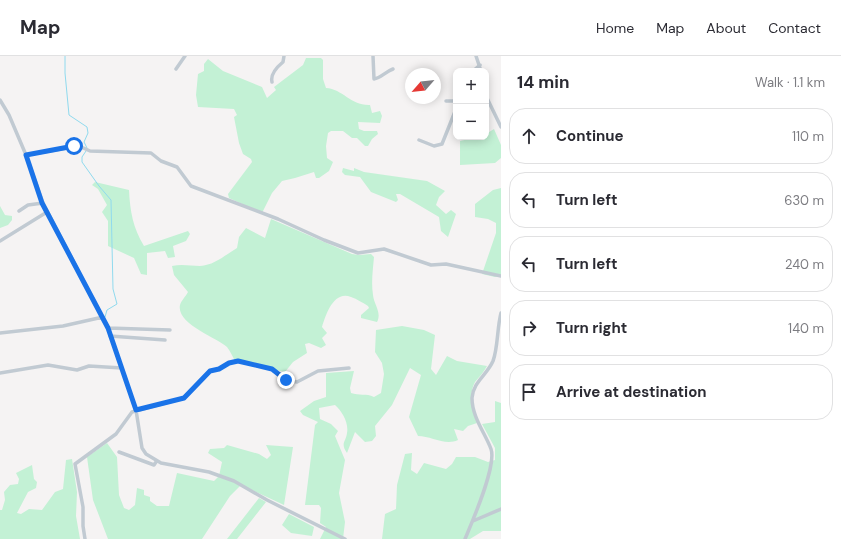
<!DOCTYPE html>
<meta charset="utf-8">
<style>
:root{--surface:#fff;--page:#f7f7f7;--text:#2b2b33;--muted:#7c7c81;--line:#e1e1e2}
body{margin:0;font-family:"DM Sans",sans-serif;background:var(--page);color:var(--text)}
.controls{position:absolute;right:12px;top:12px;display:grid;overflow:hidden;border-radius:8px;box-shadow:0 2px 10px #0003}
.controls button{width:36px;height:36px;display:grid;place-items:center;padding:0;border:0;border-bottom:1px solid var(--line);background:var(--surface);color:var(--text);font:20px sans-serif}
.compass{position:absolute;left:405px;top:12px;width:36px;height:36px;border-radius:50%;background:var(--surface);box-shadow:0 2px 10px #0003;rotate:242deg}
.stop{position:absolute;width:12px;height:12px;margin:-9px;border:3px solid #1a73e8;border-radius:50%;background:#fff}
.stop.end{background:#1a73e8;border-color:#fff;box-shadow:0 1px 4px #0008}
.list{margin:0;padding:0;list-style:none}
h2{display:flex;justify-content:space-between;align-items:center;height:52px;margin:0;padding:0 16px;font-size:17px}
h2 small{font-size:13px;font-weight:400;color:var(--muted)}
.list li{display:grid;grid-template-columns:26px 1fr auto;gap:12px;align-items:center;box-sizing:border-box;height:56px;margin:0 8px 8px;padding:0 8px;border:1px solid var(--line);border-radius:16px}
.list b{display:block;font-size:15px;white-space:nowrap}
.list em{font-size:13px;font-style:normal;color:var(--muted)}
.icon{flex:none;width:22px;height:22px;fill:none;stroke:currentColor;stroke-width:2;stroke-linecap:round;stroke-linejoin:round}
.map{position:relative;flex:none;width:501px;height:483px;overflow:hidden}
header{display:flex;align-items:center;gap:24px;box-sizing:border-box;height:56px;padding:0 20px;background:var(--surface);border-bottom:1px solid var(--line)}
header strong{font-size:19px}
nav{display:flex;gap:22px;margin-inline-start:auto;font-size:14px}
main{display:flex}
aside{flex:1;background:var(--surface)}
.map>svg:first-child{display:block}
</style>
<header>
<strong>Map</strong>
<nav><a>Home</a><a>Map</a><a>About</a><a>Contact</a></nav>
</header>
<main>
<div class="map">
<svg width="501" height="483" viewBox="0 0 501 483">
<rect width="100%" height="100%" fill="#f5f3f3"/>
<path fill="#c3f1d5" d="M306 2H321L323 4V23L326 32C343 33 351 50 370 49L372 57 380 55 382 60 380 67 358 66 359 73 364 75H377L378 78 372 83 368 90H365L357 82H352L343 75H331L328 77 326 90 327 102 333 106 329 115 319 122H316L314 116 295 122 282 125 272 137 262 157 229 142 228 138 252 106 251 103 243 98 239 87 234 61 237 59 234 53 198 51 196 39 198 18 204 15V8L208 3 223 15 262 31 267 42 276 34 274 31 303 9Z
M494 73 501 89V102L495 107 460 109V85L469 83V81H486V78Z
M343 112 354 115V112L364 116 427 125 445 135 439 141 436 149 446 158 451 154 456 158 448 181 441 175 439 161 400 138H396L398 144 396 146 371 136 360 121 345 119 342 116Z
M95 126 129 134C130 155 133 172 144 190L188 175 190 178 186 185 173 190 175 201 168 202 165 195 147 197V219L141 218 134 202 108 190V165L102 156 107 149 98 133 92 129Z
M501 132V220L495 221 482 218 496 177V167L488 163 475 161V148L493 134Z
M0 150 5 159 12 160V164L8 169 0 172Z
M271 163 352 198 359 199 371 198 374 201C373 213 371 226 373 239 374 249 382 256 377 266L361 262V259L369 252 368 250C363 247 357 243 351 241 334 234 326 258 322 271L327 277 322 282 326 289 321 292 309 287 305 288 307 297 293 306 285 316 235 305C233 301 230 295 227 291 217 282 176 268 180 249 181 245 186 240 188 236L174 219 172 210C182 208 191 210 200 210 215 209 225 199 237 192L239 181 246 172 265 182Z
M402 270 424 274 435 279 431 313 436 319 447 300 457 305 487 310C484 316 479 321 475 326 468 339 472 355 477 367L468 370 463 375 454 373 458 384C445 390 431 380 418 380L409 361 421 319 410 312 392 349 375 370 376 380 372 385 365 386 355 376 347 397C340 387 346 386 347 377 349 367 342 355 335 349L319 352 320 363 331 368 338 375 335 380 345 404 339 437 345 466 343 483H320L326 471 320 467 321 452 319 449H305L315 369 318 366 303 359 300 355 314 345 326 341V317L354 315 350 332 351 337C359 340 366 337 374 341L381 337 384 318 382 307 375 296 376 274Z
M495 345 501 347V475H483L470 483H382L385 458 396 453 397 429 405 398 412 397 411 414 417 418 424 407 446 413 452 408 456 401H475L488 406 495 404V392L482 368 495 366Z
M107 387 117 401 119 439 124 452 129 454 135 449 137 432 144 434V439L150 441V445L157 450H169L177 417 214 425 219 420 222 406 208 397 210 393 224 392 227 389 259 398 267 403 271 399 266 389 293 391 284 449 241 429 230 440 202 483H108L93 444 87 401Z
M72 403 77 436 76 460 80 483H0V454H2L5 444 4 436 10 429 18 428 19 423 16 417 32 409 34 423 37 426 36 432 28 436 17 457 21 458 29 453 42 454 55 436 63 433 66 404Z
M259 442 266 446 237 483H227Z
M289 458 314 471 312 480 291 477 282 469Z"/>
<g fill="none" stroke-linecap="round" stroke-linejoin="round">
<path stroke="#90daee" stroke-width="1" d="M65 0V17L69 59 87 71 88 77 84 86 87 92
M86 95 82 101V106L99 130 111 144 113 233 117 248 107 254 105 261"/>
<path stroke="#c1cad2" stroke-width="3.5" d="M373 0 374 23C381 22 385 16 393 13
M476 0 481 15
M176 13 185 0
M473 15 480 9
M272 26C270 18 277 11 283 6L284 0
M486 40 501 71
M0 44 9 59 26 99 43 147 108 272 136 354 142 392 146 398 161 407 209 416 234 425 267 444 345 483
M446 45H456
M419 84 434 90 442 88 456 53
M26 99 79 90 90 95 151 97 161 105 177 111 191 130 278 163 324 184 358 197 384 193 431 209 446 208 501 220
M19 155 28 149 43 147
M0 185 47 156
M108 272 170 274
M0 277 63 270 103 261
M110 280 165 284
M0 317 48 309 77 314 89 310 122 312
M119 396 154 409 156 406
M473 465 501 453
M85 483 83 470V451L75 408 116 378 132 356 184 342 210 315 219 313 229 307 238 305 272 313 286 324 297 326 318 315 349 312
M465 483C472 466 497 410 491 393 485 377 472 361 472 342 473 326 487 319 493 305 498 292 497 272 501 257"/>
</g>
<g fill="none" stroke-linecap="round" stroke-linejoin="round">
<path stroke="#1a73e8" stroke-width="5" d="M74 90 26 99 42 147 108 272 136 354 184 342 210 315 219 313 229 307 238 305 272 313 286 324"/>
</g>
</svg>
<div class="controls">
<button>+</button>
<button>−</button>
</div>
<svg class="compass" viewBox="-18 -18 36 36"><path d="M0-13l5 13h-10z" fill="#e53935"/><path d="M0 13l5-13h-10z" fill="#7c7c81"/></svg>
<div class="stop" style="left:74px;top:90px"></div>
<div class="stop end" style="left:286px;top:324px"></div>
</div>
<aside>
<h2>14 min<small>Walk · 1.1 km</small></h2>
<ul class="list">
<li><svg class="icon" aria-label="ahead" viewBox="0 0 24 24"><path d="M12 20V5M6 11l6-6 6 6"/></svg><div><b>Continue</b></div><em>110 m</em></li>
<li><svg class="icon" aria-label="left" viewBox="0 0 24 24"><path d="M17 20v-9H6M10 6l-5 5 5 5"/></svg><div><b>Turn left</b></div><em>630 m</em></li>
<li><svg class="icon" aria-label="left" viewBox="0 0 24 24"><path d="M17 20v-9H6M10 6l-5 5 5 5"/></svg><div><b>Turn left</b></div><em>240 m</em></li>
<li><svg class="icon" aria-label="right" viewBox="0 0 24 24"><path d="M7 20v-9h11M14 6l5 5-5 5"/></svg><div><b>Turn right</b></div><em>140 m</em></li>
<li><svg class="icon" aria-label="arrive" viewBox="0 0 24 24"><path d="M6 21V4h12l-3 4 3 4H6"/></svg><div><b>Arrive at destination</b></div></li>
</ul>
</aside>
</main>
